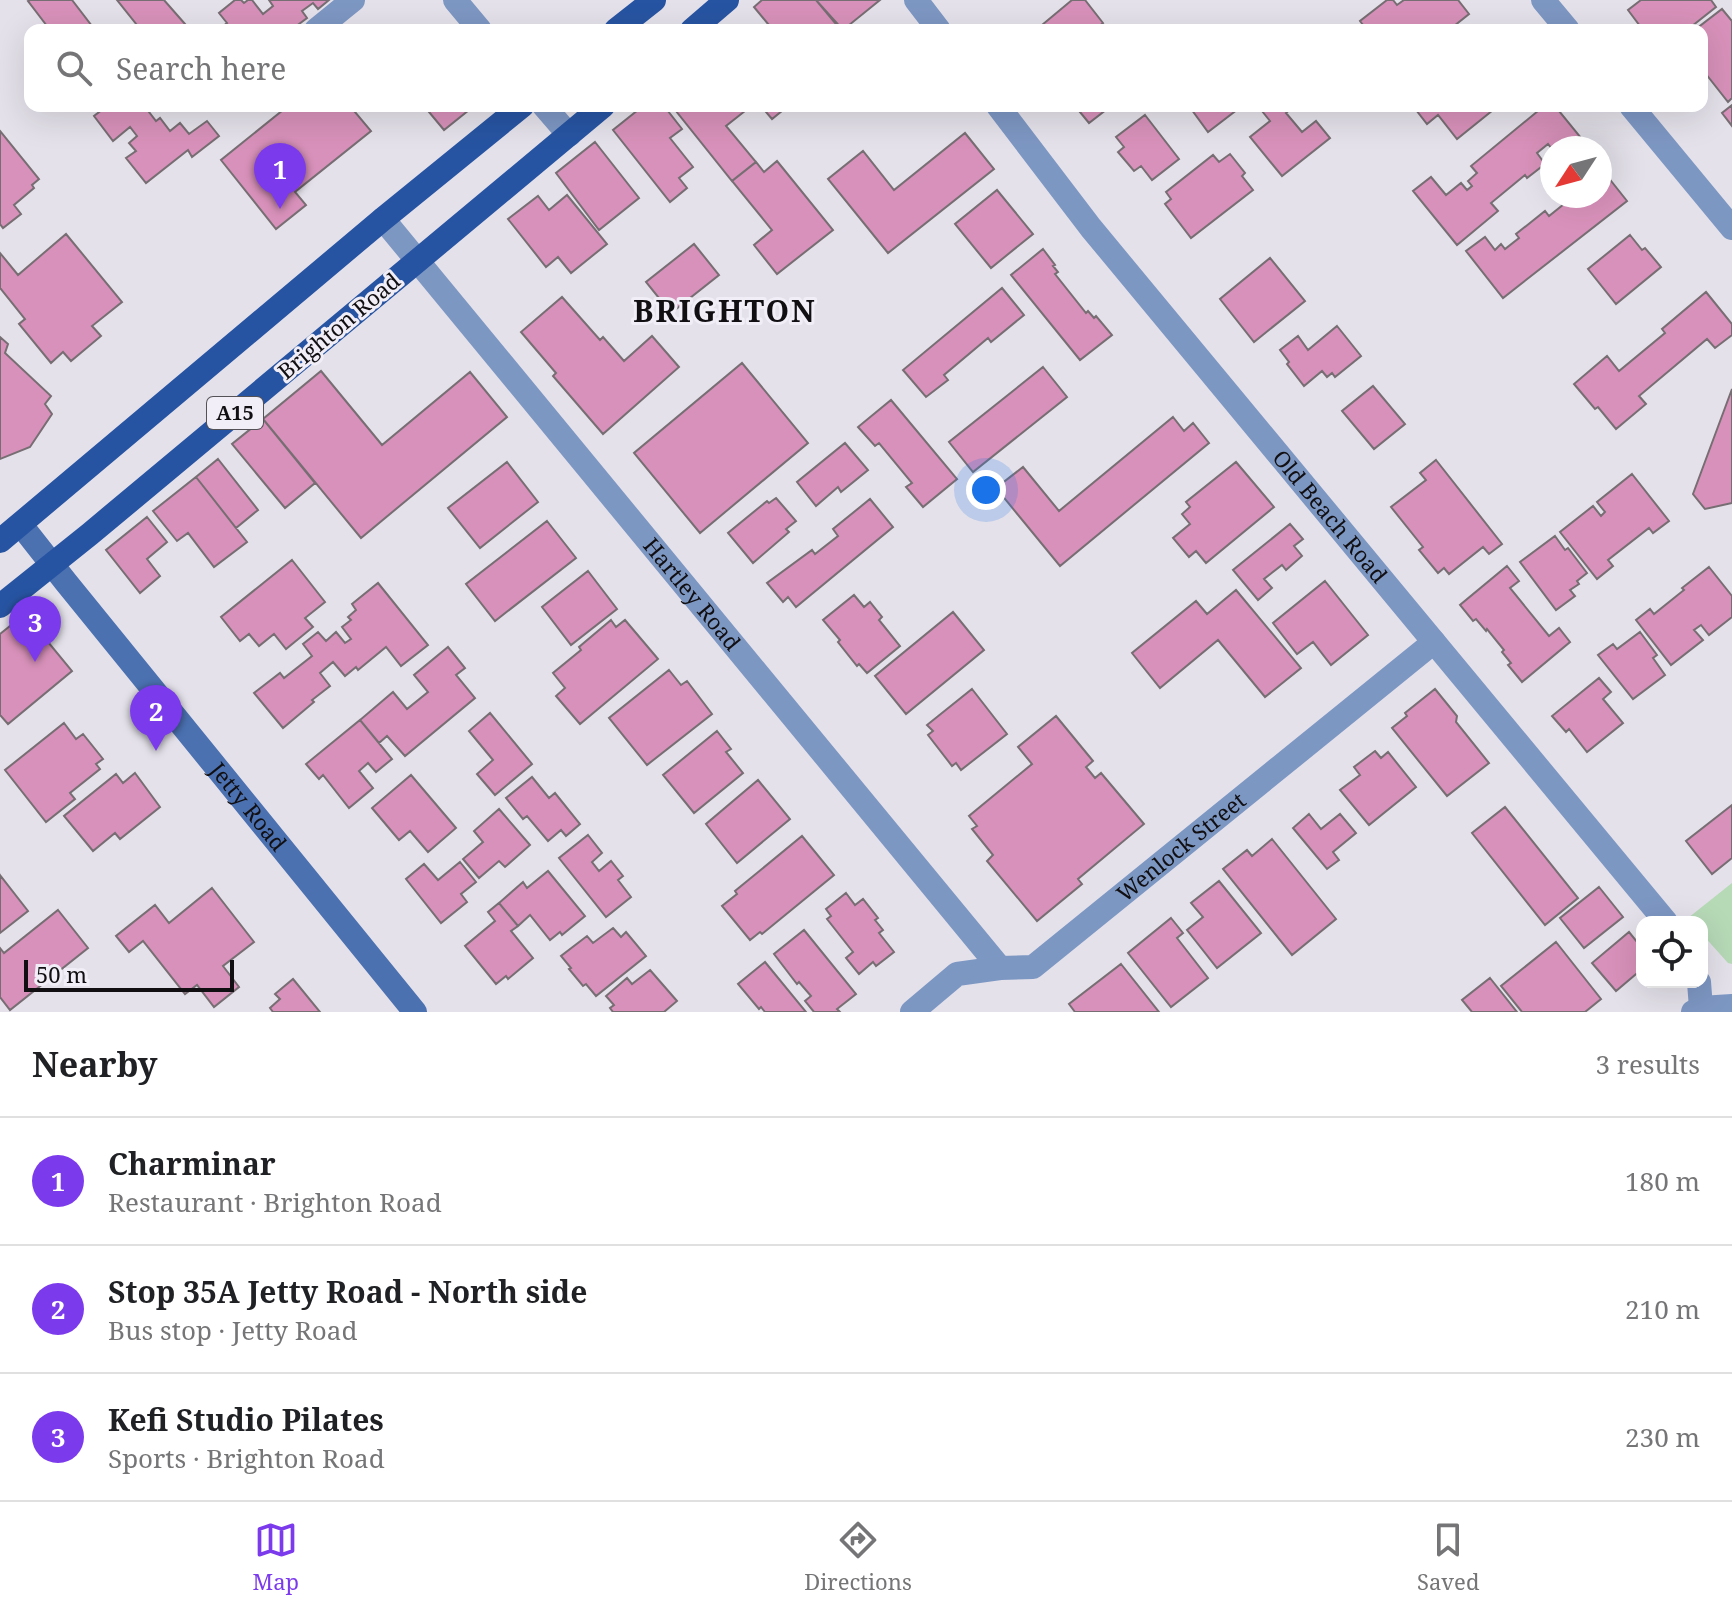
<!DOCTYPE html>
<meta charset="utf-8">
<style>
:root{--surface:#fff;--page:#f6f6f6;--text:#202124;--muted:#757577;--line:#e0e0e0;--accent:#7c3aed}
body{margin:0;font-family:"Noto Serif",serif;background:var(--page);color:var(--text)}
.controls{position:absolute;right:24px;bottom:24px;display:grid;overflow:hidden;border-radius:16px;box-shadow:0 8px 32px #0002}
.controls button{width:72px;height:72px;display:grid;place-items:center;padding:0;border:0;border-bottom:2px solid var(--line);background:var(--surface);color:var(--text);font:40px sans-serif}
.compass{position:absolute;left:1540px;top:136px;width:72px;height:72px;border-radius:50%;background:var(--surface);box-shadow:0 8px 32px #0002;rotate:234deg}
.scale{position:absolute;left:24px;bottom:20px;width:210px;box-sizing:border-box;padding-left:8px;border:4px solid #110f12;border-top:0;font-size:22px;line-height:28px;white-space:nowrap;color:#110f12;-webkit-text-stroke:6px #f1eef7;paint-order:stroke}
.you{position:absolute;left:986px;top:490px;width:28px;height:28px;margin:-20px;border:6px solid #fff;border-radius:50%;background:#1a73e8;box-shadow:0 0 0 12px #1a73e833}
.badge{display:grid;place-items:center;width:52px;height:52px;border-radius:50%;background:var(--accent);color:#fff;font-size:26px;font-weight:700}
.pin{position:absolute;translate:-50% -66px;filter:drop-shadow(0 2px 4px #0008)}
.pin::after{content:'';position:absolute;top:42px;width:28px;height:24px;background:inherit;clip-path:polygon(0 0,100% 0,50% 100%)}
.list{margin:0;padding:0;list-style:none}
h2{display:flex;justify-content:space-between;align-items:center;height:104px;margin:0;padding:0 32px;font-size:34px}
h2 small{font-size:26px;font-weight:400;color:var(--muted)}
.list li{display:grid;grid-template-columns:52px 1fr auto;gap:24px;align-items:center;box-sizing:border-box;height:128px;padding:0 32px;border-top:2px solid var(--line)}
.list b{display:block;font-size:30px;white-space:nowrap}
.list p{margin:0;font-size:26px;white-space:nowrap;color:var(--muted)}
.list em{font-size:26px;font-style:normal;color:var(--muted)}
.icon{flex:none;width:44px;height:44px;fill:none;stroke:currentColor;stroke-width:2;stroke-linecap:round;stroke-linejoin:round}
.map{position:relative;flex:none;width:1732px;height:1012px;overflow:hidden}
.search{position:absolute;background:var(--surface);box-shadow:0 8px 32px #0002;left:24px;right:24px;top:24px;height:88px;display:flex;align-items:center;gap:20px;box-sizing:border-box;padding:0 28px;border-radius:16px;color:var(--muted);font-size:30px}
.sheet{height:488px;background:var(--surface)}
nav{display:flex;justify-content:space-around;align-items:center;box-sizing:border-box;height:112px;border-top:2px solid var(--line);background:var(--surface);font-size:22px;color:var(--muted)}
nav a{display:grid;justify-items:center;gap:4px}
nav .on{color:var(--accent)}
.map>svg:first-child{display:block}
</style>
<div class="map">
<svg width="1732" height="1012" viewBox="0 0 1732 1012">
<rect width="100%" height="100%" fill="#e4e1ea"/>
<path fill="#b6d9b6" d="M1732 883V964L1728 963 1702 934V922H1692L1688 918Z"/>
<path fill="#d891ba" stroke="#776e73" stroke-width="2" d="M30 0H72L95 30H42L47 26 28 1Z
M117 0H164L185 24 178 30H141Z
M235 0H241L244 3 248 0H252L263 14 273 6 269 0H329L318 9 313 3 302 11 307 18 291 30H224L222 27 227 23 219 13Z
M762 0H816L841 30H773L754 7Z
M816 0H880L843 30Z
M1072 0H1085L1103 23 1095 30H1036Z
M1387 0H1393L1397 5 1404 0H1458L1469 14 1449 30H1367L1360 21Z
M1641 0H1711L1716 7 1687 30H1643L1628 10Z
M1722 9 1732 21V98L1728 102 1702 69V44L1706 41 1702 37V30L1696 29Z
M1732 105V126L1722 113Z
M107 106H149L146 108 156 121 160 118 170 131 180 123 189 134 207 121 219 136 192 157 188 150 146 183 126 158 136 151 129 143 137 136 130 127 113 141 94 116Z
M288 106H350L371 131 295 192 306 205 276 229 221 160Z
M424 106H474L444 130Z
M643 106H664L682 129 670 138 693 167 679 178 687 188 670 202 613 130Z
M672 106H740L745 111 726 126 756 162 732 181Z
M761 106H788L772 119Z
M1075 106H1111L1089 123Z
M1189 106H1242L1208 132Z
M1258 106H1294L1286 113 1302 132 1316 121 1330 138 1282 176 1250 137 1270 121Z
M1413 106H1498L1457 139 1438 115 1427 124Z
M1544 106H1555L1586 144 1581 148 1552 149 1548 144 1537 153 1545 164 1527 178 1525 175 1491 203 1498 211 1457 245 1413 191 1431 177 1446 195 1461 183 1467 190 1472 186 1468 181 1477 173 1471 166Z
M1145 115 1179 159 1152 180 1141 166 1134 171 1118 152 1124 147 1116 137Z
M0 131 39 179 32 185 34 188 14 205 21 214 3 228 0 224Z
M965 133 994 169 888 253 828 179 863 151 894 190Z
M595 142 639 198 599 230 556 173Z
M1230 154 1245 173 1242 176 1253 190 1191 238 1165 204 1171 199 1166 192 1213 155 1219 162Z
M777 161 833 230 777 274 754 245 772 230 732 181 756 162 764 172Z
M1600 167 1627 201 1503 298 1466 251 1485 237 1495 250 1501 244 1505 249 1519 238 1516 234 1545 211 1549 216 1574 196H1600Z
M997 190 1033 234 991 268 955 224Z
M567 195 607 244 571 273 558 257 546 267 508 219 538 196 549 210Z
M66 234 122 302 92 326 101 336 71 361 63 352 51 363 19 324 25 319 0 288V253L18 275Z
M1630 235 1642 250 1645 248 1661 267 1616 304 1588 269Z
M694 244 719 275 671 313 646 282Z
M1043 249 1055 265 1053 266 1058 272 1055 274 1086 313 1088 311 1094 318 1096 316 1112 335 1080 360 1011 275Z
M1270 258 1305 301 1254 342 1220 299Z
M1002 288 1024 315 991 342 988 338 944 375 948 380 926 397 903 370Z
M1706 292 1732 324V335L1715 348 1707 339 1639 396 1646 404 1616 429 1598 407 1595 409 1574 384 1607 356 1619 371 1665 333 1662 329Z
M562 297 600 340 603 337 624 361 652 336 679 367 603 434 553 376 556 373 521 332Z
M1337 326 1361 356 1335 377 1332 373 1327 377 1322 371 1304 386 1287 364 1289 362 1280 350 1298 336 1308 350Z
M0 337 8 344 5 353 51 396 45 404 52 414 30 447 0 459Z
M742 363 808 443 700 533 634 453Z
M1043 367 1067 397 973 472 949 442Z
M321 371 382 445 470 372 507 417 361 538 263 419Z
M1373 386 1405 424 1374 449 1342 411Z
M1732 389V503L1705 509 1693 494Z
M891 400 957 479 923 507 906 487 912 483 879 443 875 446 858 427Z
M1173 417 1184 431 1193 423 1209 443 1060 566 996 488 1023 467 1059 511Z
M263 419 315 483 285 508 232 444Z
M845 443 868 470 841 492 838 487 816 506 797 482Z
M218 459 258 510 236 528 196 477Z
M1436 460 1502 544 1489 554 1483 547 1449 574 1444 568 1438 573 1419 550 1423 547 1391 507 1426 480 1420 473Z
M507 462 538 502 480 548 448 508Z
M1236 462 1274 507 1206 563 1196 551 1189 557 1173 538 1190 524 1182 514 1190 507 1186 502Z
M1632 474 1669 521 1653 533 1649 528 1608 560 1613 566 1597 579 1560 532 1593 506 1601 516 1605 512 1597 502Z
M196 477 247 542 214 567 188 533 177 541 153 511Z
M776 498 796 521 786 529 789 532 753 563 728 533 767 501 769 503Z
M870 499 893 527 796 607 788 597 783 602 767 583 812 550 815 554 838 536 833 529Z
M147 517 167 542 147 559 160 576 140 593 106 550Z
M547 521 576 558 495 621 466 584Z
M1290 524 1303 539 1294 546 1302 556 1286 570 1282 565 1264 579 1272 588 1258 600 1233 570Z
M1555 536 1565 550 1568 548 1587 573 1577 581 1579 584 1570 590 1575 596 1556 610 1520 562Z
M292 560 325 602 305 618 313 627 286 649 274 634 259 646 249 634 240 641 221 617Z
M1507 566 1519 581 1510 588 1549 636 1559 628 1570 642 1522 682 1508 665 1511 663 1502 652 1504 650 1487 629 1486 631 1476 619 1473 621 1460 605Z
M1709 567 1732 596V617L1709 635 1701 625 1694 630 1703 640 1671 665 1636 620 1650 609 1654 614 1684 590 1682 588Z
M588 571 617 609 571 645 542 607Z
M1325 581 1368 635 1331 665 1313 642 1297 654 1273 623Z
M378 583 428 645 401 666 386 647 358 670 356 667 345 676 333 662 320 673 330 686 312 700 314 702 283 728 254 693 280 673 284 678 312 656 303 644 318 632 326 641 336 632 345 643 351 639 342 627 351 620 348 617 356 610 352 604Z
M1236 590 1301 668 1265 697 1218 640 1160 688 1132 653 1196 601 1207 614Z
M854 595 864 607 870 602 882 617 879 620 900 646 867 673 859 664 857 666 838 642 840 640 823 620Z
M953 612 984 650 906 714 875 676Z
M25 614 72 671 8 724 0 715V634Z
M611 620 616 627 625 620 658 659 580 724 556 696 565 688 553 673 581 650 579 647Z
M1640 632 1657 655 1653 658 1665 675 1633 699 1598 655 1613 644 1617 649Z
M448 647 465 668 456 675 475 698 405 756 387 736 379 743 360 720 393 692 407 709 428 692 414 675Z
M669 670 681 685 687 681 712 714 647 765 609 718Z
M1599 678 1611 692 1603 699 1623 723 1587 752 1569 729 1566 732 1552 716Z
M972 689 1007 734 961 770 956 763 952 766 928 735 933 731 927 725Z
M1435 689 1457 716 1456 722 1489 763 1447 796 1392 728 1407 716 1405 713Z
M490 713 532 764 495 795 477 774 493 760 469 731Z
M1056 716 1093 761 1086 767 1095 778 1101 773 1144 824 1078 879 1082 884 1037 921 987 861 993 855 972 829 977 826 969 816 1032 764 1018 747Z
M360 720 392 759 376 772 368 763 359 771 373 788 349 808 323 775 319 779 306 764Z
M64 723 76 739 83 734 103 759 96 764 100 769 70 793 75 799 46 822 5 770Z
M717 731 731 749 726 752 743 773 694 813 663 775Z
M1375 751 1381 758 1388 752 1416 787 1369 825 1340 790 1360 775 1354 767Z
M135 773 160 807 120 839 115 833 93 851 64 816 116 774 123 783Z
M411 775 456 828 428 852 410 831 399 840 372 808Z
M532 777 549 798 555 793 580 824 566 836 561 830 548 841 527 816 523 819 506 798Z
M758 780 790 819 737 863 706 824Z
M1732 805V858L1712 874 1686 841Z
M1505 807 1578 898 1545 925 1472 833Z
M499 809 530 845 505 867 499 861 479 878 463 859 483 842 474 831Z
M1309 814 1321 829 1340 814 1356 833 1333 852 1339 860 1327 869 1293 828Z
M588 835 602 853 592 862 599 871 611 861 623 876 618 880 631 897 606 917 559 858Z
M802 836 834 875 762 934 760 932 750 940 722 906 737 894 735 891Z
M1272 839 1336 919 1292 955 1223 869 1247 850 1252 856Z
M460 862 476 882 461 894 467 902 441 923 406 879 424 864 438 880Z
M548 871 585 916 562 935 560 932 550 940 530 915 518 926 499 903 523 882 527 888Z
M0 875 28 911 0 933Z
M1219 881 1261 933 1217 968 1187 930 1203 917 1191 903Z
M1599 887 1623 917 1584 948 1560 918Z
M212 888 254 942 223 966 239 987 214 1007 197 985 185 994 143 941 129 952 116 936 155 905 169 923Z
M846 893 855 905 863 899 878 918 875 920 883 930 879 933 894 952 876 966 873 962 859 974 846 958 853 952 827 919 831 916 826 909Z
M499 903 518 926 511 931 533 958 508 979 506 976 496 984 465 946 495 921 488 912Z
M58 910 88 948 10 1010 0 997V948L4 953Z
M1171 918 1183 933 1177 938 1208 978 1171 1007 1128 953Z
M613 928 621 937 626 932 646 956 596 996 586 984 583 986 569 969 571 968 561 956 587 936 593 943Z
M804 930 856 994 837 1009 840 1012H814L805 1001 811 996 799 982 797 984 774 954Z
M1629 932 1642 948V969L1616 991 1592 963Z
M1556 942 1601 999 1585 1012H1522L1501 986Z
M765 962 806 1012H765L761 1007 759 1009 738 984Z
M1121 964 1159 1012H1075L1069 1004Z
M650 970 677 1001 664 1012H613L610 1008 614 1005 606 996 627 978 632 984Z
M1490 978 1517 1012H1472L1462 1000Z
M293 979 320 1012H273L270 1008 280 999 275 994Z"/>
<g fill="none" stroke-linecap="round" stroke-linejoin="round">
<g stroke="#7d97c3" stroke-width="24">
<path d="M455 0 480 30"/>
<path d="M916 0 939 30"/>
<path d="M1543 0 1568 30"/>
<path d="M316 30 353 0"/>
<path d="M544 106 569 135"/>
<path id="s1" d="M998 106 1091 228 1666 922"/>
<path d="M1631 106 1732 228"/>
<path id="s2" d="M383 219 1000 968"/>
<path d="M1699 982 1701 1008"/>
<path id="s3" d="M912 1012 957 974 1000 968 1033 967 1434 642"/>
<path d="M1693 1012 1701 1008 1732 1006"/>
</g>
<path stroke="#4b71b1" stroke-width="24" id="s4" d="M21 525 65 581 415 1012"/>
<path stroke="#2754a2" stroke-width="24" d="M616 30 654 0
M692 30 727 0
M0 541 383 219 522 106
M0 606 90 534 603 106"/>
</g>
<g text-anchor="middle" stroke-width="6" stroke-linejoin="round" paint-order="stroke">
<rect fill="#f1eef7" stroke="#545257" stroke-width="2" x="207" y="397" width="56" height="32" rx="6"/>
<g font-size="20" font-weight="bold" fill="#110f12">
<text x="235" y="420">A15</text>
</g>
<g font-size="22" fill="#110f12" stroke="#f1eef7">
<text transform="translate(339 326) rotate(-40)" y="8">Brighton Road</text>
<text dy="8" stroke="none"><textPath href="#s1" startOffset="528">Old Beach Road</textPath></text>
<text dy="8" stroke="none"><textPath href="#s2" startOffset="486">Hartley Road</textPath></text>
<text dy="8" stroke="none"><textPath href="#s4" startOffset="362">Jetty Road</textPath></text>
<text dy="8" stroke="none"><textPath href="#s3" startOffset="326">Wenlock Street</textPath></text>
</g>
<g font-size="30" font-weight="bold" letter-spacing="2" fill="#110f12" stroke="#f1eef7">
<text x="725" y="322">BRIGHTON</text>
</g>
</g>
</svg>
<div class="controls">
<button><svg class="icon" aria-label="locate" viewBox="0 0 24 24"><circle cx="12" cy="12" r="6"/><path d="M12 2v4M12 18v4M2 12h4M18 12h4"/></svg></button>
</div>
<svg class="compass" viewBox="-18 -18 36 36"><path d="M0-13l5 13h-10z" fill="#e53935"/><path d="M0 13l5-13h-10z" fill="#757577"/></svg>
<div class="scale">50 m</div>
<div class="you"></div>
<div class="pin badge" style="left:280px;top:209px">1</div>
<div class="pin badge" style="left:156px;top:751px">2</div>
<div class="pin badge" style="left:35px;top:662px">3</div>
<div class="search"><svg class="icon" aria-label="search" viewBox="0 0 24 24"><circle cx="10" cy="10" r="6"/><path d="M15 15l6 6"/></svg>Search here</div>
</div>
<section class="sheet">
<h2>Nearby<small>3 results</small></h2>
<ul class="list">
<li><span class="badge">1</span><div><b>Charminar</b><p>Restaurant · Brighton Road</p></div><em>180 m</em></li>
<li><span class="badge">2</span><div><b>Stop 35A Jetty Road - North side</b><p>Bus stop · Jetty Road</p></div><em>210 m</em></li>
<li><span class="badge">3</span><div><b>Kefi Studio Pilates</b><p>Sports · Brighton Road</p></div><em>230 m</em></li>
</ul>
</section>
<nav>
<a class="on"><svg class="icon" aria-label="map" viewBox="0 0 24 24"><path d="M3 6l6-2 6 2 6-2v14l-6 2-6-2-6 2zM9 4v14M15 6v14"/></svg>Map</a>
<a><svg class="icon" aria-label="directions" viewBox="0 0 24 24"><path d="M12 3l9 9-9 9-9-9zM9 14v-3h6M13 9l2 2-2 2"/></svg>Directions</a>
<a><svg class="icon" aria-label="saved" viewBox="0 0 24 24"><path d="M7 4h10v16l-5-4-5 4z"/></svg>Saved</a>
</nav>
